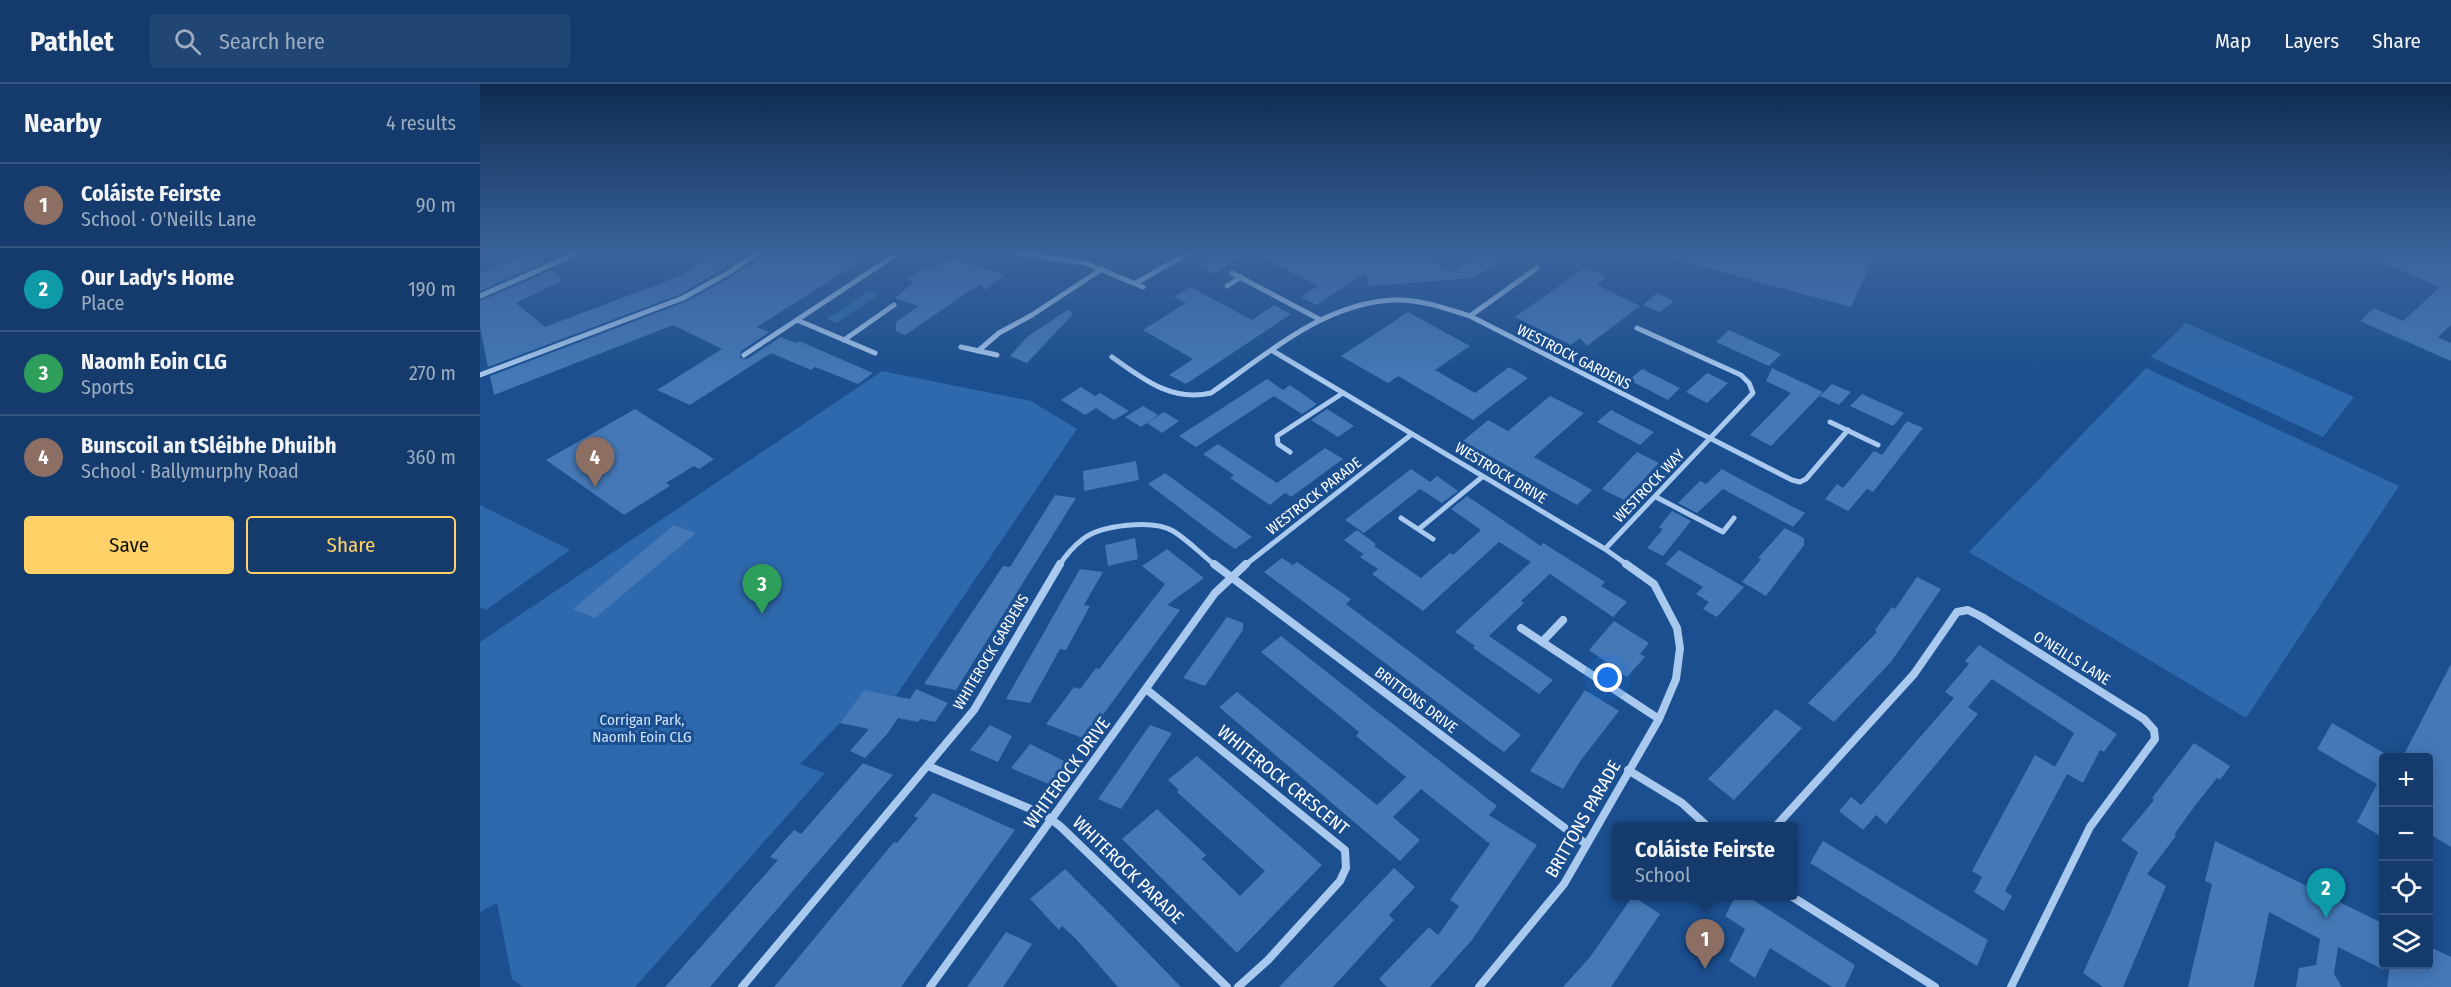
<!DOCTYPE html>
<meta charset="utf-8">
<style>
:root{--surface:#143b6b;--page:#214673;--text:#f1f3f6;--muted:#9dadc1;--line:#33557e;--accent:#ffd166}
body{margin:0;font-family:"Fira Sans Condensed",sans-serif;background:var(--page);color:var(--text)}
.controls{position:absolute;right:18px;bottom:18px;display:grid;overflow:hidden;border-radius:6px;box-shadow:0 3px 15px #0003}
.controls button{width:54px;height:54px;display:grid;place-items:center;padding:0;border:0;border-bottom:2px solid var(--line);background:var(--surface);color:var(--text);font:30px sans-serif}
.you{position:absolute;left:1128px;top:594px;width:21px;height:21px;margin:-15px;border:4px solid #fff;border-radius:50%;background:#1a73e8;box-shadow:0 0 0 9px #1a73e833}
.badge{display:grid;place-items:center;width:39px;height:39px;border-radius:50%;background:var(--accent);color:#fff;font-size:20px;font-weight:700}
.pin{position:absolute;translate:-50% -50px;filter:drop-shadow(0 2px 3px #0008)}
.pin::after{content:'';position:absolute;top:32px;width:21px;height:18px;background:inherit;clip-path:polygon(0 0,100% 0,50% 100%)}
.popup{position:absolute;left:1132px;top:738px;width:186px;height:78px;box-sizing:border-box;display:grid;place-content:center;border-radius:6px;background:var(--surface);filter:drop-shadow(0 2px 4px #0005);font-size:20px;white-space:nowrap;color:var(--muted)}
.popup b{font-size:22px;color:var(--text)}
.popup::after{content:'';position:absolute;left:50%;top:100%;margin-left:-12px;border:12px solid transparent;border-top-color:var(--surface)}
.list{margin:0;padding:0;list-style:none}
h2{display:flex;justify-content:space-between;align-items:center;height:78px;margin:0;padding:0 24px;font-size:26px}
h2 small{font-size:20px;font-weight:400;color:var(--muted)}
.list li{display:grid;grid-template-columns:39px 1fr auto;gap:18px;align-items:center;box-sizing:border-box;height:84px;padding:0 24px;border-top:2px solid var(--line)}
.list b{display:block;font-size:22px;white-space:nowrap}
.list p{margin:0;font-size:20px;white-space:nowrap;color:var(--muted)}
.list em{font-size:20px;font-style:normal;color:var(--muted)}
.actions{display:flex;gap:12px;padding:18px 24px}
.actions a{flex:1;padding:14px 0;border:2px solid var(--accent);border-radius:6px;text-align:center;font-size:21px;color:var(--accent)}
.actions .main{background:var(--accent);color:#111}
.icon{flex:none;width:33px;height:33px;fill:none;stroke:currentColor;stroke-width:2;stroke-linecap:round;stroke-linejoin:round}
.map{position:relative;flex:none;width:1971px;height:903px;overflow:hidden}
header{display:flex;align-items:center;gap:36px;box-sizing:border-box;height:84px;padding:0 30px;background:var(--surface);border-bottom:2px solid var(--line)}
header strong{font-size:28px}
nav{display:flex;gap:33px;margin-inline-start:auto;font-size:21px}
.search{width:420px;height:54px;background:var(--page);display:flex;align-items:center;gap:15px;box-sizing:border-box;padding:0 21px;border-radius:6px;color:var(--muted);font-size:22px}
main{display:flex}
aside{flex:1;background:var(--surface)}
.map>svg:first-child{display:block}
</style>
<header>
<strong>Pathlet</strong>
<div class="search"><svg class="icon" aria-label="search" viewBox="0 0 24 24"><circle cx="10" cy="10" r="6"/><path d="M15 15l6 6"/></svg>Search here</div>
<nav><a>Map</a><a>Layers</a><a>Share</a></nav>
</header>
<main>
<aside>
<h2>Nearby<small>4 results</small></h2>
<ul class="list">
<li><span class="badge" style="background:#8d6e63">1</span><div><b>Coláiste Feirste</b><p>School · O'Neills Lane</p></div><em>90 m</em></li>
<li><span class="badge" style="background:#0f9aa8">2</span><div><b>Our Lady's Home</b><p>Place</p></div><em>190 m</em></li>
<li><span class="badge" style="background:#2e9e5b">3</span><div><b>Naomh Eoin CLG</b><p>Sports</p></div><em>270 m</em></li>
<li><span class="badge" style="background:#8d6e63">4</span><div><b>Bunscoil an tSléibhe Dhuibh</b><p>School · Ballymurphy Road</p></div><em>360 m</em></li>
</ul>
<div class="actions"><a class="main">Save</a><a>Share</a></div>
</aside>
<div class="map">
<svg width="1971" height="903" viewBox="0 0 1971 903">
<rect width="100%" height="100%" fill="#1b4f8f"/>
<path fill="#2e69ad" d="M389 207 398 211 356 239 347 235Z
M1706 239 1874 313 1843 353 1671 273Z
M1666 284 1919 402 1766 634 1489 468Z
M402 287 551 317 597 345 416 612 384 606 360 639 320 680 345 689 155 903H43L32 895 17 819 0 828V558Z
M0 421 90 466 6 526 0 523Z"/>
<path fill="#4478b7" d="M53 168 64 178 0 207V189Z
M236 168H270L201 210 8 283 0 242V217L72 186 83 196 36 219 65 243 200 192Z
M284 168H395L277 243 289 248 261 267 260 274 267 275 301 253 317 259 319 257 393 289 378 300 335 283 331 286 291 269 210 321 177 306 242 265 193 241 14 311 10 292 205 218 251 193 282 172Z
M741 168H770L734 190 718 182Z
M771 168H945L947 175 973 188 1003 168H1032L994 194 889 202 886 189 836 221 821 213 838 202Z
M1187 168H1396L1371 223 1187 173Z
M1877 168H1971V241L1958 253 1971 259V277L1880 237 1894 224 1923 237 1960 203Z
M472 174 524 191 505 206 500 200 425 251 416 247V238L439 222 415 214 434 198 427 195 443 184 451 186Z
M1106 183 1127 193 1117 201 1160 222 1107 262 1100 254 1091 261 1035 233Z
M710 203 772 236 794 221 811 230 706 300 689 291 713 275 663 246 706 219 694 213Z
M1177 209 1194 217 1180 228 1163 221Z
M589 225 593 230 547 279 530 272 547 253Z
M928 228 990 262 955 286 995 309 1029 283 1048 294 993 336 918 292 908 299 861 272Z
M1249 246 1301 270 1289 282 1236 258Z
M1292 284 1343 308 1291 362 1270 351 1311 309 1286 297Z
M1162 285 1200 304 1188 316 1149 296Z
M1227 289 1248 299 1227 319 1206 308Z
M787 295 803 306 810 301 837 320 822 330 794 312 716 363 699 352Z
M1352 300 1371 308 1359 321 1340 312Z
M601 303 615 312 620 309 649 327 634 336 616 324 605 331 581 316Z
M1382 310 1395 316 1424 329 1413 342 1370 322Z
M1070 312 1104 329 1054 373 1112 406 1097 421 983 357 1008 336 1028 347Z
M663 322 678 331 661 343 645 333Z
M155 325 234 375 219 385 214 382 186 399 190 402 144 431 66 376Z
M847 325 874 342 858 353 831 336Z
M1131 326 1152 337 1174 348 1160 361 1117 338Z
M684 328 699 337 682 349 667 339Z
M1427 337 1443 344 1393 408 1387 405 1368 427 1345 415 1357 400 1363 404 1394 367 1402 371Z
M738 360 797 399 845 364 863 375 811 413 805 409 790 421 750 394 754 391 723 370Z
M1157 368 1179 379 1144 416 1122 405Z
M656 377 659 396 604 407 603 387Z
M931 385 950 398 957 392 978 407 962 419 940 405 884 449 865 436Z
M1242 385 1260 395 1325 429 1313 443 1243 405 1217 429 1198 419 1220 397 1226 400Z
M685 389 745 433 772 453 755 465 738 453 668 400Z
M575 411 596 414 476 606 444 600 523 482 530 483Z
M987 412 1061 462 1063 459 1125 498 1121 502 1147 518 1133 533 1070 490 1041 517 1044 519 1009 552 1073 596 1059 610 993 564 995 562 975 548 1051 478 1019 458 943 527 892 490 898 485 880 473 893 462 883 470 864 456 877 446 896 460 894 462 941 494 970 469 973 471 1001 446 971 425Z
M1192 427 1211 437 1183 472 1167 464 1183 445 1179 443Z
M194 441 216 449 115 534 93 525Z
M1305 444 1324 454V461L1286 512 1262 498 1281 475 1278 474Z
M655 454 658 475 628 482 625 461Z
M687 465 724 494 687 521 700 526 605 655 566 640 594 603 600 605 616 584 619 585 685 500 662 482Z
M1199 466 1264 503 1237 533 1223 525 1229 518 1216 510 1223 503 1185 480Z
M802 474 813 481 817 478 871 515 866 520 1041 651 1024 668 1010 658 784 488Z
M600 485 623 488 604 521 610 522 586 566 580 565 550 619 526 615Z
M1437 493 1461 505 1411 578 1354 638 1328 619 1397 548 1395 546 1412 523 1415 525Z
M747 533 763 539V546L725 602 703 594Z
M1134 537 1169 559 1160 570 1165 573 1147 593 1109 566Z
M801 552 1017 722 1009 731 1057 761 992 856 950 903H907L899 895 949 843 958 851 979 822 970 816 1010 760 941 705 913 733 940 756 920 777 739 623 757 608 897 721 926 693 876 652 879 648 781 568Z
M1499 561 1637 650 1624 668 1620 666 1603 699 1587 690 1525 807 1532 812 1524 827 1494 808 1502 793 1492 787 1555 671 1586 689 1575 683 1594 649 1512 595 1488 623 1498 630 1406 740 1396 731 1383 746 1359 727 1371 713 1381 721 1474 614 1465 608 1489 580 1485 577Z
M1971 580V763L1948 749V674H1922Z
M436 605 468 619 455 638 440 635 438 638 418 634 408 649 385 674 370 667 389 645 360 639 384 606 430 615Z
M1105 606 1139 627 1101 676 1083 705 1050 687Z
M1296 625 1322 644 1254 716 1228 695Z
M1852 639 1904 669V754L1877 738 1897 700 1837 665Z
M510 641 532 652 518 678 490 666Z
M670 641 692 649 641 725 618 715Z
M1714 659 1750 682 1740 696 1737 694 1714 723 1694 751 1696 752 1667 790 1686 802 1643 903H1623L1603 889 1658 768 1641 756 1674 716 1672 714Z
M550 660 588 679 571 701 531 684Z
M717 672 842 781 757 869 642 755 677 725 726 771 722 775 760 812 785 787 697 708 699 706 688 696Z
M383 679 413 691 230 903H185L298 776 290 773 314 746 321 750Z
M453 709 535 746 421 903H294L414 758 417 759 438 734 434 732Z
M1343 757 1508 856 1497 882 1330 779Z
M1735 757 1904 840V886L1858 863 1854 890 1862 903H1816L1819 884 1836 881 1840 855 1789 828 1774 903H1708L1732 800 1725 797Z
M914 784 935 803 909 831 914 836 853 903H799Z
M585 785 634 834 701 903H638L596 855 582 842 579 846 550 815Z
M1153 812 1180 830 1131 903H1083L1110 873Z
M1256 812H1267L1375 881 1365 903H1352L1290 864 1275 894 1249 877 1265 845 1245 832Z
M526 848 552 860 523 903H487Z
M1948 862 1971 873V903H1907L1910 880H1948Z"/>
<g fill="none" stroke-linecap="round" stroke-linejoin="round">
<path stroke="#a9c9ee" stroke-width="5" d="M531 168 605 179 663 203
M752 189 839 235
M656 199 710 168
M747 202 761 193
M0 212 100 168
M990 232 1057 184
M317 236 395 269
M364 256 414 221
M481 263 517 271
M498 267 519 249 552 231 622 185
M793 267 1125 465 1149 482
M264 271 420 168
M632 273C663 295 691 318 731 309 786 271 843 219 914 216 940 215 965 224 990 232L1312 396 1320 398 1326 395 1368 346
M0 291 203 214 248 189 279 168
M1350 338 1398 361
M810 368 798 360 797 352 863 309
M1176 413 1243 448 1254 434
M921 434 953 455
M939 445 1002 393
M1125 465 1273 309 1269 299 1261 291 1157 244
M579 482C585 472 594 462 603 455 621 441 673 435 693 447 708 456 722 471 736 482
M764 482 932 350"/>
<path stroke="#a9c9ee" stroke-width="8" d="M734 480 1106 760
M1041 544 1179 635
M1062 558 1083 536
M666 605 865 766 866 784 860 797 788 876 758 903
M448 682 565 731 580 742 747 903
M1148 686 1202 719 1227 742
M1296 742 1434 590 1477 528 1488 526 1502 533 1664 635 1674 646 1675 655 1610 743 1531 903
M1311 812 1455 903
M262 903 494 626 580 480
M450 903 735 509 766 480
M999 903 1084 800 1179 635 1196 595 1200 564 1197 544 1174 500 1146 480"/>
</g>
<linearGradient id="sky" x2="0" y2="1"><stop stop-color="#0f2b4f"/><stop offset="0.57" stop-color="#39639b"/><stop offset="1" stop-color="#39639b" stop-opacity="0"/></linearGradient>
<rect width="1971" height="294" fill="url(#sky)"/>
<g text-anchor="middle" stroke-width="6" stroke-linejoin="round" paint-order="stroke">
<g font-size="15" fill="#fff" stroke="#1b4f8f">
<text transform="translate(1094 273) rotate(27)" y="5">WESTROCK GARDENS</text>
<text transform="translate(1021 389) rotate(31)" y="5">WESTROCK DRIVE</text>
<text transform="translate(1169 402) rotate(-46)" y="5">WESTROCK WAY</text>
<text transform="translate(834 412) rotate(-38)" y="5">WESTROCK PARADE</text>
<text transform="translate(511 568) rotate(-59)" y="5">WHITEROCK GARDENS</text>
<text transform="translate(1592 574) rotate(32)" y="5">O'NEILLS LANE</text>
<text transform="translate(936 616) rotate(37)" y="5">BRITTONS DRIVE</text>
</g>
<g font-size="15" fill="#cfe3fa" stroke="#1b4f8f">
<text x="162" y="641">Corrigan Park,<tspan x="162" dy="17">Naomh Eoin CLG</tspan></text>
</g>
<g font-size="18" fill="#fff" stroke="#1b4f8f">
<text transform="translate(587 689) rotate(-54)" y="6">WHITEROCK DRIVE</text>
<text transform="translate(803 696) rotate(39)" y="6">WHITEROCK CRESCENT</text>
<text transform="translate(1103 735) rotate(-60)" y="6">BRITTONS PARADE</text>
<text transform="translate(648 786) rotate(44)" y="6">WHITEROCK PARADE</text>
</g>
</g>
</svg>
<div class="controls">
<button>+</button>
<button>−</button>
<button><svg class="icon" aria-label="locate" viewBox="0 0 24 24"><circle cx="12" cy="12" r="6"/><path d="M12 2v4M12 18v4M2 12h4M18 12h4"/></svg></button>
<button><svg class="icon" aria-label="layers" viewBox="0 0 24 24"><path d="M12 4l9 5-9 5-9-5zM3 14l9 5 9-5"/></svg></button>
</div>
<div class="you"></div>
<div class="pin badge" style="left:1225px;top:885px;background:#8d6e63">1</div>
<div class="popup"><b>Coláiste Feirste</b>School</div>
<div class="pin badge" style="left:1846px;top:834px;background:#0f9aa8">2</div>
<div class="pin badge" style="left:282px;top:530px;background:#2e9e5b">3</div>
<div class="pin badge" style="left:115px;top:403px;background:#8d6e63">4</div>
</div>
</main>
